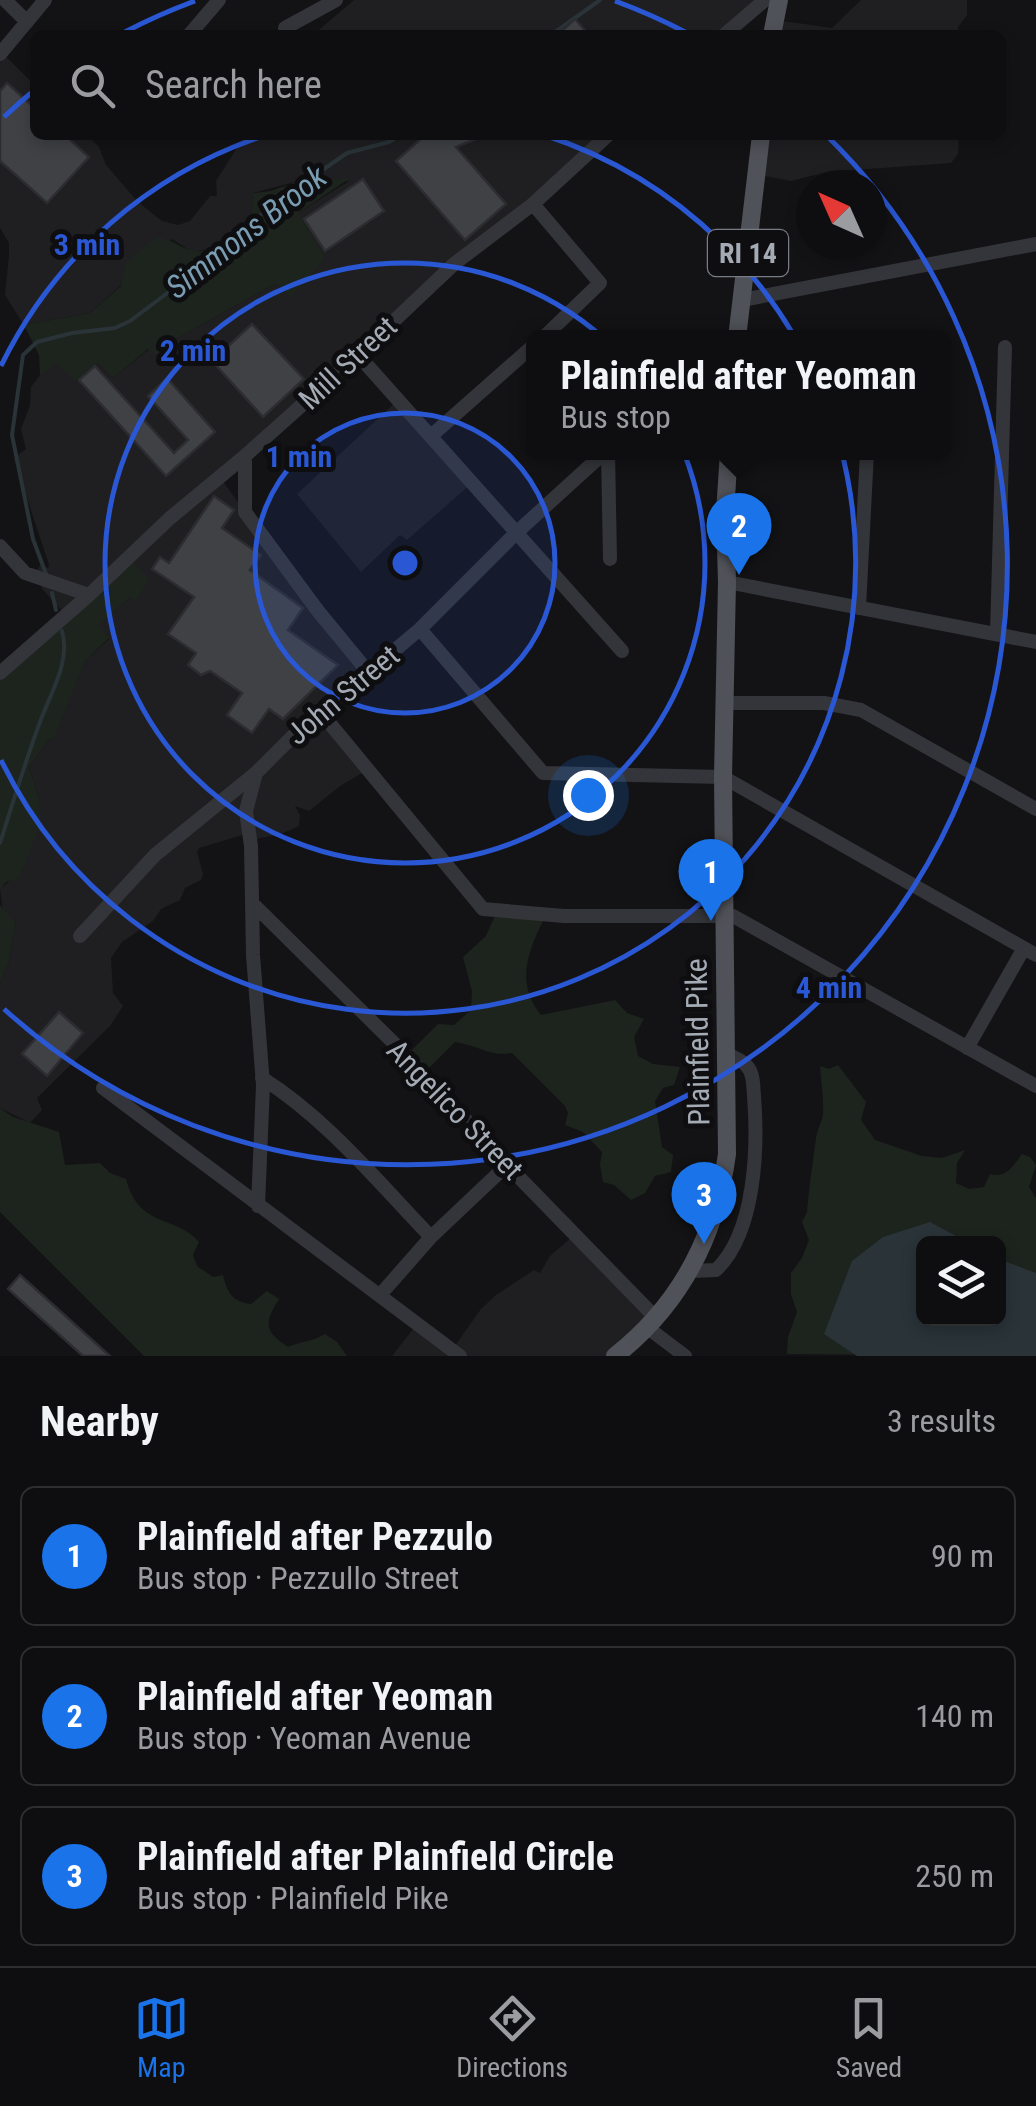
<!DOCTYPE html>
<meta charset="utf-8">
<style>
:root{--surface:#0e0e10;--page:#1c1c1e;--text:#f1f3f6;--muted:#9b9c9f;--line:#2e2e30;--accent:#1a73e8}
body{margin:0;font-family:"Roboto Condensed",sans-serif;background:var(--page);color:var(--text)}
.controls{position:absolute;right:30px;bottom:30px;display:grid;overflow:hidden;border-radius:15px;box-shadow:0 5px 15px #0003}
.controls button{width:90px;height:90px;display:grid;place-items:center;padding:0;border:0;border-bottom:2px solid var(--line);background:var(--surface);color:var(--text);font:50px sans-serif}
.compass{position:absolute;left:796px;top:170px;width:90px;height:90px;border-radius:50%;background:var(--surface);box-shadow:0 5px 15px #0003;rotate:315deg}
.you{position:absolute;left:588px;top:795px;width:35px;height:35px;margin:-25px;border:8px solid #fff;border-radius:50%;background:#1a73e8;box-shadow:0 0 0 15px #1a73e833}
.badge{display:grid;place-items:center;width:65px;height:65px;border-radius:50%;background:var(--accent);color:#fff;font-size:32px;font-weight:700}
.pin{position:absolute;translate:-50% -82px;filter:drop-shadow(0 2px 5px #0008)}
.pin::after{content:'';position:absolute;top:52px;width:35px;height:30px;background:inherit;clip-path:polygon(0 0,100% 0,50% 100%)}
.popup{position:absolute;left:526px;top:330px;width:425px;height:130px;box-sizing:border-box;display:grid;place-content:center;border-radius:15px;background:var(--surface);filter:drop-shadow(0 2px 8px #0005);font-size:32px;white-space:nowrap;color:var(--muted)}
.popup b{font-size:38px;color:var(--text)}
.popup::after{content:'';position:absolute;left:50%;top:100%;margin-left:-20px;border:20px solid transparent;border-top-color:var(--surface)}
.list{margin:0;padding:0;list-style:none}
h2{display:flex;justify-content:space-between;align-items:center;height:130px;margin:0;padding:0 40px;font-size:42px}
h2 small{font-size:32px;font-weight:400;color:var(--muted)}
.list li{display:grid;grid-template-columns:65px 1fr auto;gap:30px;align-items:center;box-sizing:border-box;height:140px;margin:0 20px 20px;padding:0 20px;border:2px solid var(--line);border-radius:15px}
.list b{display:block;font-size:38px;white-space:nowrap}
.list p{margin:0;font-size:32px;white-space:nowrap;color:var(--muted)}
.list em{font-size:32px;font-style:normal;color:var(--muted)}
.icon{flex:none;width:55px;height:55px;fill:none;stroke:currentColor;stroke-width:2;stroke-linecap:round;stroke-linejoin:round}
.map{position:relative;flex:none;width:1036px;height:1356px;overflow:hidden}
.search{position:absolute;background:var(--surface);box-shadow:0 5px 15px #0003;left:30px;right:30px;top:30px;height:110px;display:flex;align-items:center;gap:25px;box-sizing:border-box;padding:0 35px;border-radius:15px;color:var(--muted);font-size:38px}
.sheet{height:610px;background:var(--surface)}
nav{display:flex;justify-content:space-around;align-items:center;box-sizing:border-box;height:140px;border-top:2px solid var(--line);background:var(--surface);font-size:28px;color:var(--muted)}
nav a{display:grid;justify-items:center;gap:5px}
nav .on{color:var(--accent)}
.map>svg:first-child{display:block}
</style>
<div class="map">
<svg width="1036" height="1356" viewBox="0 0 1036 1356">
<rect width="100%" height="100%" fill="#131315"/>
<path fill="#1f1f22" d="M354 0H763L722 35H313Z
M861 0H967V15L958 27V35H773L783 21 832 28Z
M0 51 35 85V135H87L99 147 106 165 138 202 162 221 178 225 190 221 210 196H217L216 181 245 135H607L224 483 319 612 367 668 327 709 367 770 340 786 309 811 295 806 300 815 299 826 281 834 251 840 246 834 199 848 197 852 203 874 201 880 185 888 180 900 161 909 153 921 122 942 111 958 113 993 123 1006 110 1026 37 1098 42 1110 30 1123 0 1108V983L8 964 16 924 3 911 0 889 19 873 33 843 38 796 29 767 49 739 85 661 109 639 98 625 149 581 65 614 42 589 36 573 40 565 48 568 49 565 14 458 26 449 21 429 30 405 31 387 40 375 57 362H97L113 378 149 349 159 354 167 344 271 286 276 284 290 296 298 213 349 181 302 180 253 193 251 222 220 248 192 252 172 239 90 313 24 325 5 295 9 255V243L0 228Z
M761 135H959L958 154 951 163 827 172 791 181 759 175Z
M399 399 471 484 407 540 400 535 361 572 297 494Z
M574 1235 655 1316 612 1356H392L417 1324 454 1347 481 1309 496 1295 534 1270 540 1273 550 1256Z"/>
<path fill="#1d241d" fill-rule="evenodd" d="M349 179 298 213 325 258C313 272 305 284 290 297L276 284 271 286 167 344 158 355 148 349 113 378 97 362 75 381 57 363 40 375 39 355 24 325 90 313 121 286 126 262 157 237C172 239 184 250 194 251 219 254 234 237 251 222L253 193 271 191 302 180Z
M133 561 149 581 136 600 129 598 99 625 109 638 85 661 54 737 49 739 29 767 38 796 41 824 19 878 6 882 0 890V672Z
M0 905 16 924 8 964 0 983Z
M497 911 546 915C529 949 514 982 541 1015L615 1000 627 1013 644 1019 634 1037 638 1056 653 1064 680 1067 674 1085 663 1088 655 1101 662 1147 673 1155 671 1172 655 1176 645 1193 631 1200 614 1185 603 1182 600 1165 602 1152 583 1132 565 1125 568 1113 565 1106 512 1053C489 1057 478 1045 455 1042L423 1074 407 1055 438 1024 454 1025 471 1010 472 991 463 957 486 936Z
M838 1065 866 1102 861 1120 875 1140 922 1156 942 1158 965 1150 957 1163 956 1183 969 1189 984 1187 990 1174C1006 1179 1013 1166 1022 1154L1030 1157 1036 1165 1029 1187 1036 1198V1356L787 1354 788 1337 797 1312 791 1294V1273L802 1258 809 1240 802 1222 807 1212C809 1186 813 1163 816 1138 817 1130 822 1122 823 1114 824 1098 821 1082 820 1066L829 1069ZM924 1244H998V1318H924Z
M0 1108 13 1117 59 1132 65 1165 100 1163 110 1173 126 1179C139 1229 177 1215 199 1242L193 1255 197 1266 213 1277 223 1275C227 1292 232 1302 251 1304L267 1291 279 1299C264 1323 264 1331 288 1347 301 1341 313 1342 325 1334L337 1342 347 1356H144L0 1212Z"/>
<path fill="#293338" d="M930 1222 969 1243 924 1244V1318H998L999 1259 1036 1273V1356H857L824 1334 852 1261 883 1237Z"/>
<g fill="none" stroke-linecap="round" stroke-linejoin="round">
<path stroke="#293338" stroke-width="4" d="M551 35 600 0
M46 574 33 539 12 435 23 355 37 342 72 333 115 328 130 321 193 274 275 203 347 153 389 142 400 135
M52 593 56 610
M0 843C13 803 25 762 40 722 50 694 71 662 62 631"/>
</g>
<path fill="#3f4145" stroke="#2d2d31" stroke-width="2.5" d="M575 19 589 35H557Z
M7 83 35 108V135H65L89 157 47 203 0 161V91Z
M425 135H486L456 147 506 204 465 240 396 161Z
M363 179 384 211 325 251 304 219Z
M252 324 304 379 263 417 212 361Z
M95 366 174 453 188 440 148 396 167 378 215 432 166 476 79 380Z
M214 496 234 510 222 528 261 555 250 570 303 608 288 630 338 665 283 719 269 709 252 733 227 715 242 693 210 671 201 675 188 665 196 653 168 634 194 597 152 569 160 557 169 563Z
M59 1012 83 1033 47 1076 22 1054Z
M20 1275 110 1356H83L8 1289Z"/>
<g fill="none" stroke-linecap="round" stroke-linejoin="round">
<path stroke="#34353a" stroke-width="14" d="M5 0 27 22
M285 28 336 0
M189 35 219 0
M724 35 765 0
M0 54 45 0
M533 204 600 283 543 338
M742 300 1036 244
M358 355 622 651
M431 436 534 345
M608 452 610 559
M245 456V512L318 611 369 673
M0 546 25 573 89 595
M727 582 1036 642
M859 608 867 452
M420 629 543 773 723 777 1036 955
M997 634 1005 347
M0 673 89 595 170 518 245 456 358 355 454 264 533 204 608 135
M724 703H824L861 710 1036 809
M322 714 483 909 564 916H733L1036 1086
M256 773 246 811 251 846 253 955 263 1085 258 1206
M252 903 412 1061 507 1165 656 1318
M80 936 155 855 256 773 293 736 420 629 516 533 605 452
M967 1048 1024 948
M262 1078C327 1119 378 1182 431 1237
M103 1088 460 1356
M690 1271 716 1270C756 1232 758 1146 754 1096 753 1086 754 1073 746 1065 742 1060 732 1057 726 1053
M380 1295 431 1237 507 1165
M648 1328 685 1356"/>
<path stroke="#505259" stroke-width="18" d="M772 35 779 0
M737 338 761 135
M615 1356C680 1305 716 1236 727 1154L723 777 727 582 725 512 729 452"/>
</g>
<circle cx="405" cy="563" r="150" fill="#2a57d4" fill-opacity=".12"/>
<g fill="none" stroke="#2a57d4" stroke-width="5">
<circle cx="405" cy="563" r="150"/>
<circle cx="405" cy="563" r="300"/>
<path d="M1 366A450 450 0 0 1 266 135M544 135A450 450 0 1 1 1 760"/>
<path d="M4 117A600 600 0 0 1 31 93M123 33A600 600 0 0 1 195 1M615 1A600 600 0 0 1 687 33M826 135A600 600 0 0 1 4 1009"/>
</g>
<g text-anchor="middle" stroke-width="10" stroke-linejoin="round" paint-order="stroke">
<rect fill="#0e0e10" stroke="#777c84" stroke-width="2.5" x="708" y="230" width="80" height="46" rx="8"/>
<g font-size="28" font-weight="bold" fill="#a4abb5">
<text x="748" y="263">RI 14</text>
</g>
<g font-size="30" fill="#a4abb5" stroke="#0e0e10">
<text transform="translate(348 363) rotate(-43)" y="10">Mill Street</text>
<text transform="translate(343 695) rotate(-40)" y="10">John Street</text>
<text transform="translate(698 1042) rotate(-91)" y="10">Plainfield Pike</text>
<text transform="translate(455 1110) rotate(46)" y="10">Angelico Street</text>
</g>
<g font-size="32" font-style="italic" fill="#7a9cb2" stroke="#0e0e10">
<text transform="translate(246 232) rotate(-38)" y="11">Simmons Brook</text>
</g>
</g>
<circle cx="405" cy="563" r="15" fill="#2a57d4" stroke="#0e0e10" stroke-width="5"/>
<g font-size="30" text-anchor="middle" font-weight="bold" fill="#2a57d4" stroke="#0e0e10" stroke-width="10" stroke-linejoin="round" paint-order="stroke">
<text x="87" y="255">3 min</text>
<text x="193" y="361">2 min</text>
<text x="299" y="467">1 min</text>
<text x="829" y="998">4 min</text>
</g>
</svg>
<div class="controls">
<button><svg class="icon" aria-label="layers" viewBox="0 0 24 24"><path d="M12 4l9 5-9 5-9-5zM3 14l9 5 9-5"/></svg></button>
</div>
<svg class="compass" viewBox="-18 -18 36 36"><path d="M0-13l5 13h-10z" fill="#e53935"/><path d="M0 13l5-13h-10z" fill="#9b9c9f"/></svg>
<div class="you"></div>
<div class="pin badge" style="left:711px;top:921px">1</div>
<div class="pin badge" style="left:739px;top:575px">2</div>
<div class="popup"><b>Plainfield after Yeoman</b>Bus stop</div>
<div class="pin badge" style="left:704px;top:1244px">3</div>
<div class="search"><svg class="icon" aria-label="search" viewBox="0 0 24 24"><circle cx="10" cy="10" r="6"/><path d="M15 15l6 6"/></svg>Search here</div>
</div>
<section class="sheet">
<h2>Nearby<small>3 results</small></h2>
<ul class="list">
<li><span class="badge">1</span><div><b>Plainfield after Pezzulo</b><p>Bus stop · Pezzullo Street</p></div><em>90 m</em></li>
<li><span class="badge">2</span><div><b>Plainfield after Yeoman</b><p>Bus stop · Yeoman Avenue</p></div><em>140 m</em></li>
<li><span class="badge">3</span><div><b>Plainfield after Plainfield Circle</b><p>Bus stop · Plainfield Pike</p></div><em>250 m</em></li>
</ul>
</section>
<nav>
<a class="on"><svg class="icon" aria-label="map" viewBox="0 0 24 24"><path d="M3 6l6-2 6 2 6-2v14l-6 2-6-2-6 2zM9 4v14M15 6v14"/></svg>Map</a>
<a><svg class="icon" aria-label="directions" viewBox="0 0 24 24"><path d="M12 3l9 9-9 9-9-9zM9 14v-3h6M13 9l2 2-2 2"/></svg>Directions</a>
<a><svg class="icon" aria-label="saved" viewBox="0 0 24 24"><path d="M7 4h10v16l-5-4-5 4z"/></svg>Saved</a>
</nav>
